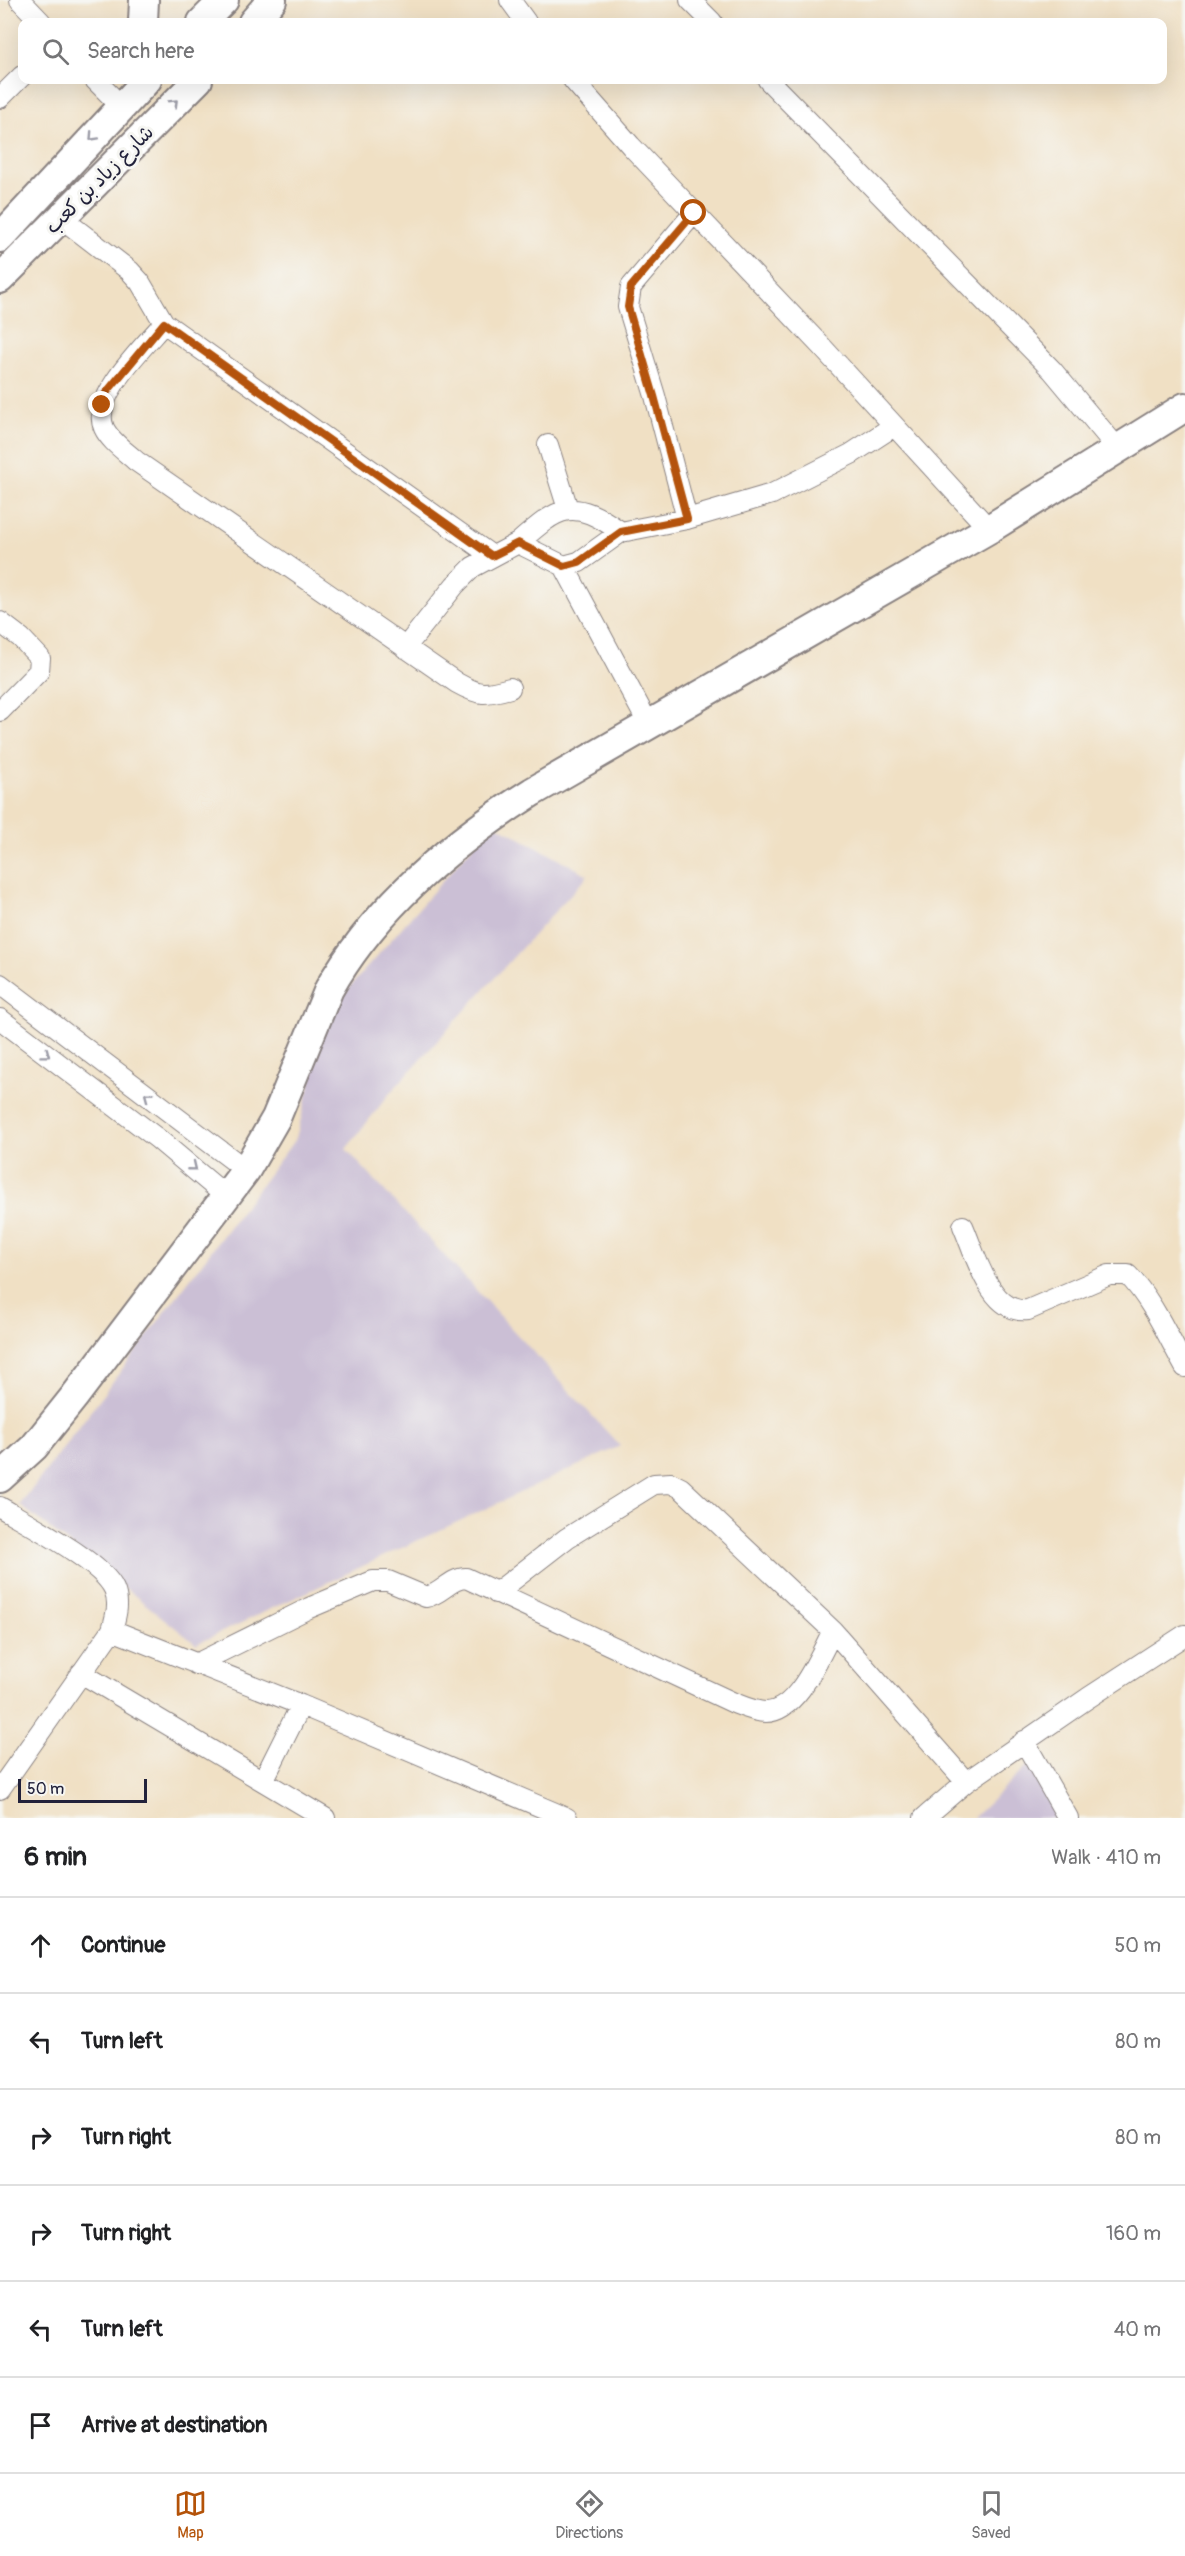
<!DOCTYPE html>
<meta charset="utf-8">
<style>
:root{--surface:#fff;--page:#f2f2f2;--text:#202124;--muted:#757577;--line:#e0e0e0;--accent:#b45309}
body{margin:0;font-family:Pangolin,"Playpen Sans Arabic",sans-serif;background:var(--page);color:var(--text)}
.scale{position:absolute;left:18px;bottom:15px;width:129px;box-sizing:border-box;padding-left:6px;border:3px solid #22223b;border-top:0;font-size:16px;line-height:21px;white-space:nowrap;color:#22223b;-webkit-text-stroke:4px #f6f6f2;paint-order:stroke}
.stop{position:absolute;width:18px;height:18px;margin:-14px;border:4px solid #b45309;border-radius:50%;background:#fff}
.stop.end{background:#b45309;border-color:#fff;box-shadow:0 2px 6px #0008}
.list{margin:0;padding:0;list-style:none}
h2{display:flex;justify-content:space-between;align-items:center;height:78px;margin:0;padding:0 24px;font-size:26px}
h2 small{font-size:20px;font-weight:400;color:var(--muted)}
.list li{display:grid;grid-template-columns:39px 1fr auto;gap:18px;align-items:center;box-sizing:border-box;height:96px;padding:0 24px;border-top:2px solid var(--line)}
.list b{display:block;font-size:22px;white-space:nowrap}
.list em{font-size:20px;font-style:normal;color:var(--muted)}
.icon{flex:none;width:33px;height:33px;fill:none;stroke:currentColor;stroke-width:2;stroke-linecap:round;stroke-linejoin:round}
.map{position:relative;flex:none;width:1185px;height:1818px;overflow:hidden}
.search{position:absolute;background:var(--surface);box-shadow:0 6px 24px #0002;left:18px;right:18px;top:18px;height:66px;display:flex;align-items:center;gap:15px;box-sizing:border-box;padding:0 21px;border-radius:12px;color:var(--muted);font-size:22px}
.sheet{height:654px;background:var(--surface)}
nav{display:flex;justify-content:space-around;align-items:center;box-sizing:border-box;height:84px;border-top:2px solid var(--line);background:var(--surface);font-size:16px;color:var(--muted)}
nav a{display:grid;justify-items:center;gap:3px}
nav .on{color:var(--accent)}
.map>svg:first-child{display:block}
</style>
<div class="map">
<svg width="1185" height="1818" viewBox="0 0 1185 1818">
<rect width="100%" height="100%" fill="#f6f6f2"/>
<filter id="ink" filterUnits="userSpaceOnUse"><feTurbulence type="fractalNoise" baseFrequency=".0167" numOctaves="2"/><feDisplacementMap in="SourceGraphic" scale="12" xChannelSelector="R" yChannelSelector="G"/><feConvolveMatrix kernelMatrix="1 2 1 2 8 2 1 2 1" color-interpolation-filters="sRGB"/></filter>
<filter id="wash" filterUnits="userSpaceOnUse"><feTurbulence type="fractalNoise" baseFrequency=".008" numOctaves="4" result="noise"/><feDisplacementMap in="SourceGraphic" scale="24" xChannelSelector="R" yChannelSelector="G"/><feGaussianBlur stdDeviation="1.35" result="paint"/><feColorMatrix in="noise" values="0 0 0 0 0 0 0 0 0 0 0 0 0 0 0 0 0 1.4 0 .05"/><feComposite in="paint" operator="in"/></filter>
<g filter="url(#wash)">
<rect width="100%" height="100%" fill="#f0e0c4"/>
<path fill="#cbbfd5" d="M493 823 588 875 390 1093 346 1149 620 1446 196 1644 20 1505 296 1138 329 1011Z
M1036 1758 1075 1818H973Z"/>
</g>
<g filter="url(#ink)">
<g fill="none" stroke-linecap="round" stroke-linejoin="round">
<g stroke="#898180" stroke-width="22">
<path id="street" d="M20 0 41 22
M510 0 526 22
M690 0 712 22
M95 80 121 106
M573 80 631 146 822 347 989 529
M768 80 1052 370 1117 448
M0 98 22 76
M60 217 130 271 140 282 164 323 492 556
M164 323C145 346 90 397 104 428 110 441 125 451 136 461L457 683C480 696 485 695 510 688
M548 445 568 509
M687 519 655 396 628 307 631 287 694 213
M518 543C560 506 572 497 621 532
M564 566 579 562 621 532 687 519 772 494 851 454 894 426
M0 622 21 638 40 658 39 671 0 711
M405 648 455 585 473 567 518 543 564 566 649 725
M0 984 246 1170
M0 1019 158 1139 227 1197
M963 1226C975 1253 990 1315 1028 1310L1109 1275H1128C1153 1301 1168 1337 1185 1367
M0 1507C27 1523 102 1562 114 1589 120 1603 116 1616 112 1630L0 1789
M496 1593 567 1538 654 1484 671 1483 681 1488 833 1631
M112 1630 301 1705 567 1818
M196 1664 309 1608 373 1581H388L426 1597C442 1594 450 1578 466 1578L734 1703C744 1707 755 1712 766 1712 798 1712 820 1654 833 1631L966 1782
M81 1673 325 1818
M1024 1741 1068 1818
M263 1781 301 1705
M924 1818 966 1782 1088 1698 1185 1635"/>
</g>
<g stroke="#898180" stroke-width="32">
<path id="secondary" d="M143 22 144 0
M202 22 224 0
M253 22 272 0
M0 238 147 80
M0 279 198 80
M0 1478 34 1447 74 1397 246 1170 276 1118 329 989C376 906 453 842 532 792L989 529 1185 407"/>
</g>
<use href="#street" stroke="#fff" stroke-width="20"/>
<use href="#secondary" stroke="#fff" stroke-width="28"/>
</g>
<defs><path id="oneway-chevron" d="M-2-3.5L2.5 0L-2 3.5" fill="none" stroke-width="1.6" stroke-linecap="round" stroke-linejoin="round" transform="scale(1.5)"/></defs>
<g stroke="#9c9ca7">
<use href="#oneway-chevron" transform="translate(174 103) rotate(-45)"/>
<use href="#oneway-chevron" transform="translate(93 137) rotate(133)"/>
<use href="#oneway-chevron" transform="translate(46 1054) rotate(37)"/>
<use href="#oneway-chevron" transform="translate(148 1096) rotate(-143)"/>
<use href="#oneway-chevron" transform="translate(193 1167) rotate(39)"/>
</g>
</g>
<g fill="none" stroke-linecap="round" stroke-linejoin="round" filter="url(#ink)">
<path stroke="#b45309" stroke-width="8" d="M102 405 106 393 164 323 492 556 518 543 564 566 579 562 621 532 687 519 654 396 628 307 631 287 694 213"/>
</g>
<g text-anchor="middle" stroke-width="6" stroke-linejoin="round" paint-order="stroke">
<g font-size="20" fill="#22223b" stroke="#f6f6f2">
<text transform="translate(99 179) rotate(-45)" y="7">شارع زياد بن كعب</text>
</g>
</g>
</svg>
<div class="scale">50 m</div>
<div class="stop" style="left:694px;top:213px"></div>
<div class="stop end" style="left:102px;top:405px"></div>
<div class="search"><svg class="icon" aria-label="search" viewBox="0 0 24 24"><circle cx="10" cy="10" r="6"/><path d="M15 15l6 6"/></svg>Search here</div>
</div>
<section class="sheet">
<h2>6 min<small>Walk · 410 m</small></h2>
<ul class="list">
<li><svg class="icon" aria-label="ahead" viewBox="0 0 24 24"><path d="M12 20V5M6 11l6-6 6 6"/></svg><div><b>Continue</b></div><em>50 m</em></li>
<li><svg class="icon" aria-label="left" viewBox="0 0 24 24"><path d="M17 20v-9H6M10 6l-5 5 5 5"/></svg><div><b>Turn left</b></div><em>80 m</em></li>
<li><svg class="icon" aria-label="right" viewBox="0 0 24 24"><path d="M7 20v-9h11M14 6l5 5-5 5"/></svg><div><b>Turn right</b></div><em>80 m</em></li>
<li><svg class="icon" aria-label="right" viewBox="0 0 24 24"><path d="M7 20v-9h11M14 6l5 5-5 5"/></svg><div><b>Turn right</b></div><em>160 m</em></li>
<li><svg class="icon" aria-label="left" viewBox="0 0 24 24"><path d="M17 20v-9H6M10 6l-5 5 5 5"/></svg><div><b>Turn left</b></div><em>40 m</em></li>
<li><svg class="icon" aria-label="arrive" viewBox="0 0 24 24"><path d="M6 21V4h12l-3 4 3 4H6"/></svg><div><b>Arrive at destination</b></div></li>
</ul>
</section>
<nav>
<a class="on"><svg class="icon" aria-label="map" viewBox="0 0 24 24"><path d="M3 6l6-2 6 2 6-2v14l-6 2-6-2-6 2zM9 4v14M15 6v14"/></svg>Map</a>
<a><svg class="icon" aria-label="directions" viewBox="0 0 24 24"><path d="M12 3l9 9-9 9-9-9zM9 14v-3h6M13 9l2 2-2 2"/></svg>Directions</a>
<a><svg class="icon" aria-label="saved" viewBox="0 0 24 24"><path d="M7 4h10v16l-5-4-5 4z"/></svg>Saved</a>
</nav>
